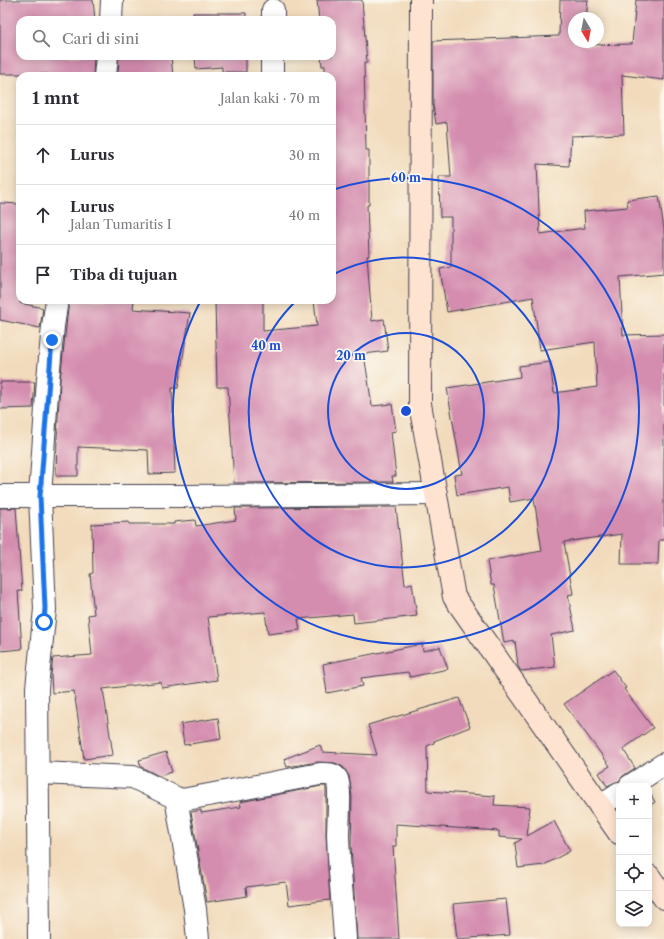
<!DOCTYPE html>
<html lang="id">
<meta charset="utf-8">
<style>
:root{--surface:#fff;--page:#f2f2f3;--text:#2b2b33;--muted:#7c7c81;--line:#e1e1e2}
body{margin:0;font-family:"Libre Caslon Text",serif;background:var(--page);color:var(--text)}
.controls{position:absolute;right:12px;bottom:12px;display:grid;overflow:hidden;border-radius:8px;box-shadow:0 2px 10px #0003}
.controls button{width:36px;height:36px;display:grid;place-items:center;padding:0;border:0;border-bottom:1px solid var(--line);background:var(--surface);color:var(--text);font:20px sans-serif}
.compass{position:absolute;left:568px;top:12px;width:36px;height:36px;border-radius:50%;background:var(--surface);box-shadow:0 2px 10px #0003;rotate:170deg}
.stop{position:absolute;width:12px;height:12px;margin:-9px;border:3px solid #1a73e8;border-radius:50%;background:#fff}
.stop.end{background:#1a73e8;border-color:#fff;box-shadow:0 1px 4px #0008}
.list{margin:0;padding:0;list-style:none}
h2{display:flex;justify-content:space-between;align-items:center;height:52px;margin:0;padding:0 16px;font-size:17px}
h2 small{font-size:13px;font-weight:400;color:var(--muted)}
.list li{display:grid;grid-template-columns:26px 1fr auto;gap:12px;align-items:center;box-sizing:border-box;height:60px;padding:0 16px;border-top:1px solid var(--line)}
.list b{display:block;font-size:15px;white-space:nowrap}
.list p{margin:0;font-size:13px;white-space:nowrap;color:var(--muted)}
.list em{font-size:13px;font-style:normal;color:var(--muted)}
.icon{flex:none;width:22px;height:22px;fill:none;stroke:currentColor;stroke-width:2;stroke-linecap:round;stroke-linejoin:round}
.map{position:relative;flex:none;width:664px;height:939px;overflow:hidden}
.search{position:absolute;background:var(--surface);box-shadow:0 2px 10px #0003;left:16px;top:16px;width:320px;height:44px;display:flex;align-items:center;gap:10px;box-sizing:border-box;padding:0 14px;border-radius:12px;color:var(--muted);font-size:15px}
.panel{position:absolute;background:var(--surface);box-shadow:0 2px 10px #0003;left:16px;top:72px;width:320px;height:232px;border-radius:12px}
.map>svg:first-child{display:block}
</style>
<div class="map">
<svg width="664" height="939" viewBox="0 0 664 939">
<rect width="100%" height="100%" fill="#fbf7ec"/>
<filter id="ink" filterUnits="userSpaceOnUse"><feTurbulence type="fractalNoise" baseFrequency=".025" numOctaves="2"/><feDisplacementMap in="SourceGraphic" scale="8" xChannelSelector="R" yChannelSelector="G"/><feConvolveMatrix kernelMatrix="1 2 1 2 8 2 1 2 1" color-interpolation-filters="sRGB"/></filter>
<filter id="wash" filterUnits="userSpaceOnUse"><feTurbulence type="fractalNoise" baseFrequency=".012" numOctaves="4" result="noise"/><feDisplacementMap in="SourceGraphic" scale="16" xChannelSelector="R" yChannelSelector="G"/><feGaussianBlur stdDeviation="0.9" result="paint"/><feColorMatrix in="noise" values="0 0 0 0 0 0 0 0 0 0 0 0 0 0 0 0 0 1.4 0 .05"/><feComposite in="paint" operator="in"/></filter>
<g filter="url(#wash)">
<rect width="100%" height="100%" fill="#f2dbbc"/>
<g id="blocks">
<path fill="#d48caf" d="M0 0H93L95 20H20V56H94L93 76H48V74H0Z
M317 0H362L367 63H364L366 150H369V205H367L369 256H367L372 321 384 319 388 351 364 354 372 406 392 404 396 431 391 432 396 476H392L393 482 234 483 228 387H217L215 300H263V331L317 326 314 300H332V76H325V66H322L321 56H332V20H319Z
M560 0H588L586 18H574V42H584L583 45 632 44 636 0H664V80L622 75 624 134 571 136 569 166 537 164 540 234 585 228 584 211 628 207 627 200 659 196 664 229V273L620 277 623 335 664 334V540H659L658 564H621L622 534 564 542 573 594 568 595 575 630 551 635 555 667 521 671 518 666 515 641 504 643 494 585H491L487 561 542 551 534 498 510 502 508 487 457 495 454 475 462 474 447 388 520 377 519 366 550 362 554 393 597 387 595 342 540 350 533 297 447 312 440 269 451 267V217H440L439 177H451L447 122 436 124 433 105V41L559 36Z
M193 13H246V20H193Z
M119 56H171L173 76H118Z
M195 56H246V72H222V67L196 69Z
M0 203 20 204V303L43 308 40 328 0 320Z
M69 300H134L133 309 190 313 178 388H172L175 473 149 474 148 450 78 447V476H56L57 438 60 380Z
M0 382H35L33 408 0 409Z
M396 507 405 585 412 583 417 616 354 623 353 614 298 619 300 630 268 634 265 612 208 617 217 680 162 688 161 682 103 689 113 755 84 759 74 691 52 693 51 674 53 658 92 655 88 615 94 614 90 574 93 573 92 524 129 522V524H174V522L195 520 196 526 236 520 235 508Z
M0 508H16L22 591H18L22 649 0 651Z
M422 644 423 651 440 647 448 669 410 677 408 672 361 678 363 686 327 693 323 664Z
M613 670 626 688 624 689 653 728 623 749 635 768 623 776 619 781 607 786 599 773 610 766 564 704Z
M459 698 470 727 434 741V743L427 746 428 791 495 796 494 805 530 807 527 836 554 821 570 851 544 865 518 868 515 843 522 839 499 837V831L396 824V846H393L399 939H357L351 847 352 797 349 776 343 767 335 763 318 762 287 767 284 759 320 745 322 752 377 755 368 725Z
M218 718 221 739 184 745 181 724Z
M166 752 172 772 159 776 141 767 139 760Z
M321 786H326V835L330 900 289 905 286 882 246 887 247 896 207 902 191 812 201 810V813L241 807 240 802Z
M649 791 655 802 649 806Z
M506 899 510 935 457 939 453 904Z"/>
</g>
</g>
<g filter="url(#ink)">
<use href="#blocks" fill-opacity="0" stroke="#413e4e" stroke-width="1"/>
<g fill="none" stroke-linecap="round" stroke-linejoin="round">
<g stroke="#413e4e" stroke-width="24">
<path id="street" d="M111 20 112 0
M273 20V10
M105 76 107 56
M272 76V56
M0 496H184L436 494
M38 773 133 777 176 798 182 800 320 774C326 774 334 773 337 779 341 789 338 822 338 835 339 869 343 904 345 939
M630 786 664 764
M176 798 195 909 198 939
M600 806 619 793
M39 939 37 688 45 609 40 496 48 379 53 326 57 300"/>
</g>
<g stroke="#413e4e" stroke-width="24">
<path id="secondary" d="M421 0 420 404 454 597 619 833
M649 876 664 898"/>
</g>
<use href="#street" stroke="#fff" stroke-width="22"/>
<use href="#secondary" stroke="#fee3d1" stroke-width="22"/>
</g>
</g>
<g fill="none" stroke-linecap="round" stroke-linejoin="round" filter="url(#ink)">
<path stroke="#1a73e8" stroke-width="5" d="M44 622 45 608 40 496 52 340"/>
</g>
<g fill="none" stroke="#1d4ed8" stroke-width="2">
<circle cx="406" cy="411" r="78"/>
<path d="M332 275A155 155 0 1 1 297 300"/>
<path d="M332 190A233 233 0 1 1 200 302"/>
</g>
<circle cx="406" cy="411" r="6" fill="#1d4ed8" stroke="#fbf7ec" stroke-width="2"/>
<g font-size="12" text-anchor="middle" font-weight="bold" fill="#1d4ed8" stroke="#fbf7ec" stroke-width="3.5" stroke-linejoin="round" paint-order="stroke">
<text x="406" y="182">60 m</text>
<text x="266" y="350">40 m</text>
<text x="351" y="360">20 m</text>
</g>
</svg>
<div class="controls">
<button>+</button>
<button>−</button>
<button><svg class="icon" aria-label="locate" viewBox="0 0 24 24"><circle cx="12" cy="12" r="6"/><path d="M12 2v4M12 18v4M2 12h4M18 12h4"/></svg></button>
<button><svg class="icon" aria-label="layers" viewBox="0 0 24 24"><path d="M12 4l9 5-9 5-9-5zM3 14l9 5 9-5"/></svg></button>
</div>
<svg class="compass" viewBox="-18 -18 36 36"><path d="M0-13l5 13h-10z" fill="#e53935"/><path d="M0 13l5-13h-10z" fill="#7c7c81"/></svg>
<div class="stop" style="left:44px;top:622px"></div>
<div class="stop end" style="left:52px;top:340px"></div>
<div class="search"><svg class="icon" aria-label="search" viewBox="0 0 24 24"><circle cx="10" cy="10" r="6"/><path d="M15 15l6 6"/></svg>Cari di sini</div>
<section class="panel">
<h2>1 mnt<small>Jalan kaki · 70 m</small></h2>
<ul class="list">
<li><svg class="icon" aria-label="ahead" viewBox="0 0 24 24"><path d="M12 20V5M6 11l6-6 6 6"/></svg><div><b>Lurus</b></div><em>30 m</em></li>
<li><svg class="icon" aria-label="ahead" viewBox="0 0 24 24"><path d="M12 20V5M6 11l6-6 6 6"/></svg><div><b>Lurus</b><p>Jalan Tumaritis I</p></div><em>40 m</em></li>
<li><svg class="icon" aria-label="arrive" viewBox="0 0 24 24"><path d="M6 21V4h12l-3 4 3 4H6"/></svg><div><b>Tiba di tujuan</b></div></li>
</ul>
</section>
</div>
